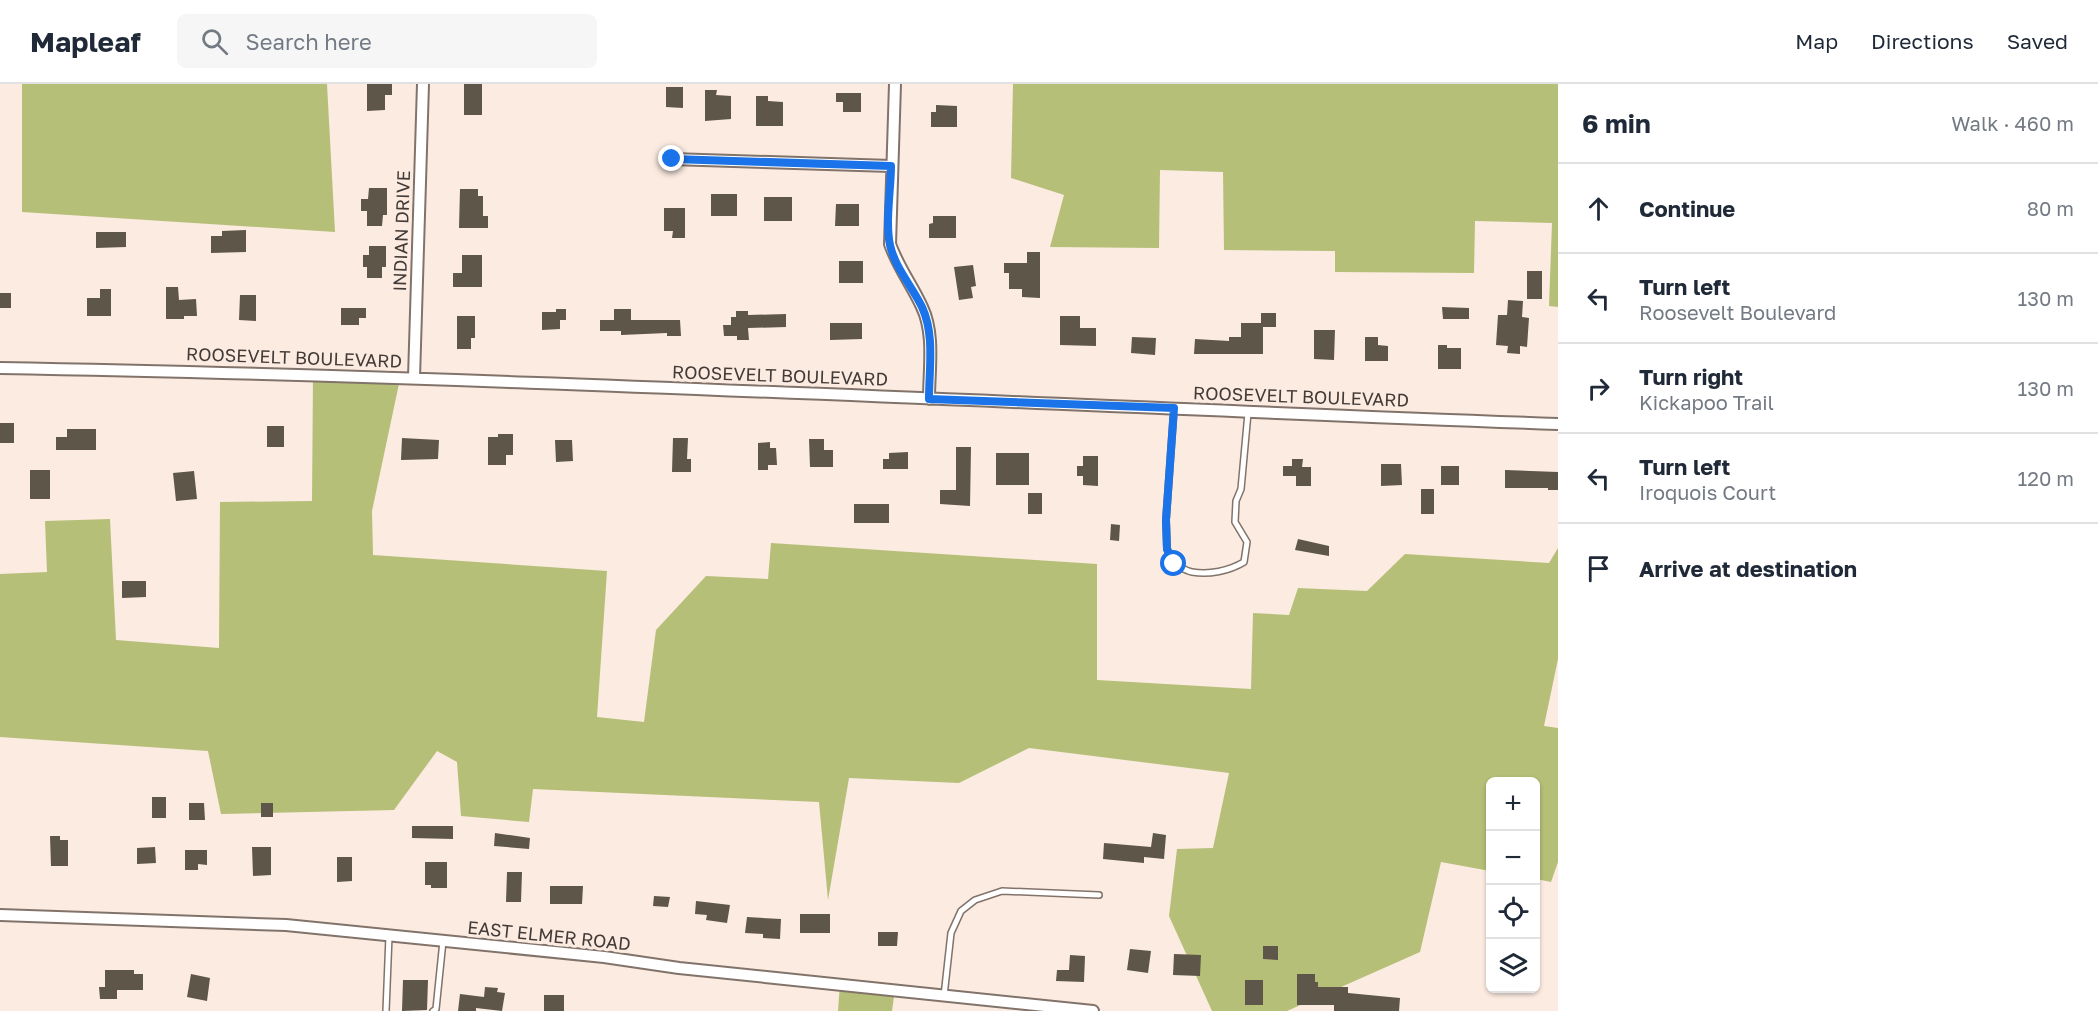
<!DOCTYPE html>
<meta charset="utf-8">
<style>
:root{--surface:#fff;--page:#f6f6f7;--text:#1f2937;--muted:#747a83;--line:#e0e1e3}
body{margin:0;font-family:"Golos Text",sans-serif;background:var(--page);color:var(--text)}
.controls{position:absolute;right:18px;bottom:18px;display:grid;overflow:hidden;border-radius:9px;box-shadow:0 2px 4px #0004}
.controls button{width:54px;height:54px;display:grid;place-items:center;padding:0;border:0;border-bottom:2px solid var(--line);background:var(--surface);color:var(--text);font:30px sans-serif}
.stop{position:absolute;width:18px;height:18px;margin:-14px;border:4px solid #1a73e8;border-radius:50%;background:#fff}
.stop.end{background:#1a73e8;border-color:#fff;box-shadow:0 2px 6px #0008}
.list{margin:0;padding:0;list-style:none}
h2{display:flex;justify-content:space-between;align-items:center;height:78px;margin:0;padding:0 24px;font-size:26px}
h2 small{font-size:20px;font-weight:400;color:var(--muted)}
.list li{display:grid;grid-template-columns:39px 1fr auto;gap:18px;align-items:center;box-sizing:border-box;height:90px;padding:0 24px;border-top:2px solid var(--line)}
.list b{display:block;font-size:22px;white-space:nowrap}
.list p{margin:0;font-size:20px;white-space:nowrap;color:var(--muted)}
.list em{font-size:20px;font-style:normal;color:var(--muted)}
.icon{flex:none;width:33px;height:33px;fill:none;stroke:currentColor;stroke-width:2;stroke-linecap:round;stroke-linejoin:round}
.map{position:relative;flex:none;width:1558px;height:927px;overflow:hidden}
header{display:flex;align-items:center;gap:36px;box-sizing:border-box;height:84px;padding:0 30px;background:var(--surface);border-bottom:2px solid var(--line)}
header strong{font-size:28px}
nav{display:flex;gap:33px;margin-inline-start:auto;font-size:21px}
.search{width:420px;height:54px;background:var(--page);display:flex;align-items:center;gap:15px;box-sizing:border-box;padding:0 21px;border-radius:9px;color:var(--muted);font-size:22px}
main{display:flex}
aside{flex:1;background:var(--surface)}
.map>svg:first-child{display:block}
</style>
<header>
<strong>Mapleaf</strong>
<div class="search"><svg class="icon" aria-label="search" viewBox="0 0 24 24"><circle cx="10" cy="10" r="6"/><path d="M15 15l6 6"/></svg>Search here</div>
<nav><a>Map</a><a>Directions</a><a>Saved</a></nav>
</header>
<main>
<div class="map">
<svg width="1558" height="927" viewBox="0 0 1558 927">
<rect width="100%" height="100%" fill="#fcebe1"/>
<path fill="#b5bf78" d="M22 0H327L335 148 22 128Z
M1013 0H1558V223L1549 222 1552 139 1475 137 1474 189 1335 188V167L1224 166 1223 88 1160 86 1159 164 1050 163 1064 111 1011 94Z
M313 292 400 295 372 427 373 471 607 487 597 633 644 638 656 546 706 492 768 495 771 459 1097 480V596L1251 605 1253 529 1289 531 1298 504 1367 507 1405 470 1549 479 1558 464V575L1544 642 1558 644V778L1551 798 1536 795V698H1490V787L1441 778 1420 868 1287 927H1212L1169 832 1177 765 1213 764 1229 689 1029 664 959 699 849 694 828 816 819 718 533 705 529 738 461 732 457 678 437 667 394 726 221 730 208 667 0 653V490L47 488 45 437 110 435 116 556 219 564 220 418 312 417Z
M840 899 895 905 892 927H838Z"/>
<path fill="#5d5649" d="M367 0H392V11H385V26L367 27Z
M464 0H482V31H464Z
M666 3H683V24L666 23Z
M705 6H717L716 11 731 12V35L705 37Z
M836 9H861V28H843V18H836Z
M756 12H768V17L783 18V42H756Z
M936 21 957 22V43H931V28H936Z
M369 104H387V131H383L382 142H367V127H361V115H368Z
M460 105H478V112H483V132H488V144H459Z
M711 110H737V132H711Z
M764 113H792V137H764Z
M836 120H859V142H835Z
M664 124H685V154H672L673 147H664Z
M933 132H956V154H929V140L933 139Z
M246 146V168L211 169V152H222V147Z
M96 148H126V163L96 164Z
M369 162H386V183H382V194H367V183H363V171H369Z
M1027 168H1040V214L1022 213V205H1009V189H1004V179H1027Z
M462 171H482V203H453V189H462Z
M839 177H863V199H839Z
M973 181 976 202 971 203 973 214 959 216 954 183Z
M1527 187H1542V215H1527Z
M166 203H178L179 216 196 215 197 232H184V235H166Z
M100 205H111V232H87V214H100Z
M0 209H11V224H0Z
M240 211H256V237L239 236Z
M1508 216 1523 217 1522 233 1529 234 1527 263 1520 262V270L1507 269 1508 262 1496 261 1498 231H1507Z
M1442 223 1469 224V235H1443Z
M341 224H366V234H359V241H341Z
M556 225H566V236H560V245L542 246V228H556Z
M614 225H631V236H680L681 252H667V249L621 251V247H600V236H614Z
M736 227H748V231L786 230V243L748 244 749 256H737V252H724L723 241H731V233H736Z
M1261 229H1276V243H1263V270H1194L1195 255 1229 257V253H1241V239H1261Z
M457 232H475V254H471V265H457Z
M1060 232H1080V244H1096V262L1060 261Z
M830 239H862V255L830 256Z
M1314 246H1335L1334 276 1314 275Z
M1132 253 1156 254 1155 271 1131 269Z
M1365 253H1378V261L1388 262V277H1365Z
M1438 261H1447V264H1461V285H1438Z
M0 339H14V359H0Z
M267 342H284V363H267Z
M67 345H96V366H56V353H67Z
M498 350H513V371H506V381H488V353H498Z
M402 354 439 356 438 375 401 376Z
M673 354H688L687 375H691V388H672Z
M809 355H824V366H833V383H810Z
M555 356H572L573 377 556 378Z
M770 358V364H776L777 381H768V386H758V359Z
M956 363H971L970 422 940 420V406H956Z
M908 368V385H883V375H889V369Z
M996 369H1029V401H996Z
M1083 372H1098V402L1083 401V392H1077V382H1083Z
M1292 375H1303L1302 383H1311V402H1296V392H1283V382H1292Z
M1381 380H1401L1402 401 1381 402Z
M1441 382H1459V401H1441Z
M30 386H50V415H30Z
M1505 386 1558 388V406H1548V404H1505Z
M194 387 197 415 176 417 173 389Z
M1421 405H1434V430H1421Z
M1028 409H1042V430H1028Z
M854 420H889V439H854Z
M1111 440 1120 441 1119 457 1110 456Z
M1298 455 1329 462V472L1295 466Z
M122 497H146V513L122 514Z
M152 713H166V734H152Z
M189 719H204L205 736H189Z
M261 719H273V733H261Z
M412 742H453V755L412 754Z
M495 749 530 754 529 765 494 762Z
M1153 749 1166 751 1164 775 1144 773V779L1103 775 1104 759 1151 763Z
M50 752H60V756H68V782H51Z
M155 763 156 779 137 780V764Z
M252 763H271V791L253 792Z
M185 766H207V781L198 780V786H185Z
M337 773H352V797L337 798Z
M425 778H447V804H431V801H425Z
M507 788H522L521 818H506Z
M550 802H583L582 820H550Z
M654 812 670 813 668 823 653 822Z
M696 817 730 821 727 839 706 836 707 831 695 830Z
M800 830H830V849H800Z
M747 833 781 835 780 855 763 854V850L745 849Z
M878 848H898L897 862H878Z
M1263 862H1278V876L1263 875Z
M1130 865 1151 867 1148 889 1127 886Z
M1174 870 1201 871 1200 892 1173 891Z
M1070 871 1085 872 1084 898 1056 897 1057 886H1069Z
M105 886H134V890H143V906H117V915H100L99 903H105Z
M191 890 210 894 207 917 187 913Z
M1297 890H1315V898H1318V903H1348V909L1400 914 1399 927H1334V921H1297Z
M403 896H428L427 926 402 927Z
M1245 896H1263V921H1245Z
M485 903 498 904 497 908 505 909 502 927 476 924V927H458L460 910 484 913Z
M544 911H564V927H544Z"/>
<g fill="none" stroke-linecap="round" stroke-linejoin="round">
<g stroke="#82736a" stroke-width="8">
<path id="lane" d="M1174 324 1166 436 1167 465 1174 480C1179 482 1186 487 1192 488 1209 491 1229 487 1244 478L1247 458 1235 438 1236 417 1241 405 1248 329
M944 912 951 849 961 827 975 816 1002 807 1099 811
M386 927 389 852
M433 927 436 925 443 857"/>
</g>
<g stroke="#82736a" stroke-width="14">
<path id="street" d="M895 0 890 160C898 183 912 201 922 223 935 250 929 285 929 315
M672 75 891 82
M0 284C520 293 1039 321 1558 340
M414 294 423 0
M0 831 286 841 604 873 679 884 1093 927"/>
</g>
<use href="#lane" stroke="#fff" stroke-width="5"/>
<use href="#street" stroke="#fff" stroke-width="10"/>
</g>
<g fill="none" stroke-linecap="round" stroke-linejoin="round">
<path stroke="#1a73e8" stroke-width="8" d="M672 75 891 82C891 105 885 138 890 161 895 184 912 202 922 223 935 251 929 285 929 315L1174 324 1166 436 1167 465 1174 480"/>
</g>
<g text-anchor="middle" stroke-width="6" stroke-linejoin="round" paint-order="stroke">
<g font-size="18" fill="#423b37" stroke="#fcebe1">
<text transform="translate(402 147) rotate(-88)" y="6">INDIAN DRIVE</text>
<text transform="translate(294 274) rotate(2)" y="6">ROOSEVELT BOULEVARD</text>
<text transform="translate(780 292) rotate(2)" y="6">ROOSEVELT BOULEVARD</text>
<text transform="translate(1301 313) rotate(2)" y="6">ROOSEVELT BOULEVARD</text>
<text transform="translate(549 852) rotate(6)" y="6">EAST ELMER ROAD</text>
</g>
</g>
</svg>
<div class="controls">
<button>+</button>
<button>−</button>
<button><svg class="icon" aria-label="locate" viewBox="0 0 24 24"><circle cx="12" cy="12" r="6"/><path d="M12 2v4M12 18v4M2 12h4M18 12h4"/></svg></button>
<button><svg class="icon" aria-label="layers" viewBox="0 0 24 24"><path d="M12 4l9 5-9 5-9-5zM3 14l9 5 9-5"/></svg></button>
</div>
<div class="stop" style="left:1174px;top:480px"></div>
<div class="stop end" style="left:672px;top:75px"></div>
</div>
<aside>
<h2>6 min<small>Walk · 460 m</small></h2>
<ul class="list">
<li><svg class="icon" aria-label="ahead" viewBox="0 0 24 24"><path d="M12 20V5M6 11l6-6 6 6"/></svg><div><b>Continue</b></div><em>80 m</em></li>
<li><svg class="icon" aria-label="left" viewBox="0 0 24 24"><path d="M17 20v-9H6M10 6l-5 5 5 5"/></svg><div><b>Turn left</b><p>Roosevelt Boulevard</p></div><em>130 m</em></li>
<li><svg class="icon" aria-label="right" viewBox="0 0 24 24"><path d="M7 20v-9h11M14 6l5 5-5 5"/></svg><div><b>Turn right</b><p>Kickapoo Trail</p></div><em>130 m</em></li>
<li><svg class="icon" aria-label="left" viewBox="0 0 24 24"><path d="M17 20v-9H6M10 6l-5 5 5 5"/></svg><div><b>Turn left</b><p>Iroquois Court</p></div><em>120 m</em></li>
<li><svg class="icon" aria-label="arrive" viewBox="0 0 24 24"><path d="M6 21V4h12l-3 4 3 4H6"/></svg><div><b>Arrive at destination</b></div></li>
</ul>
</aside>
</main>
